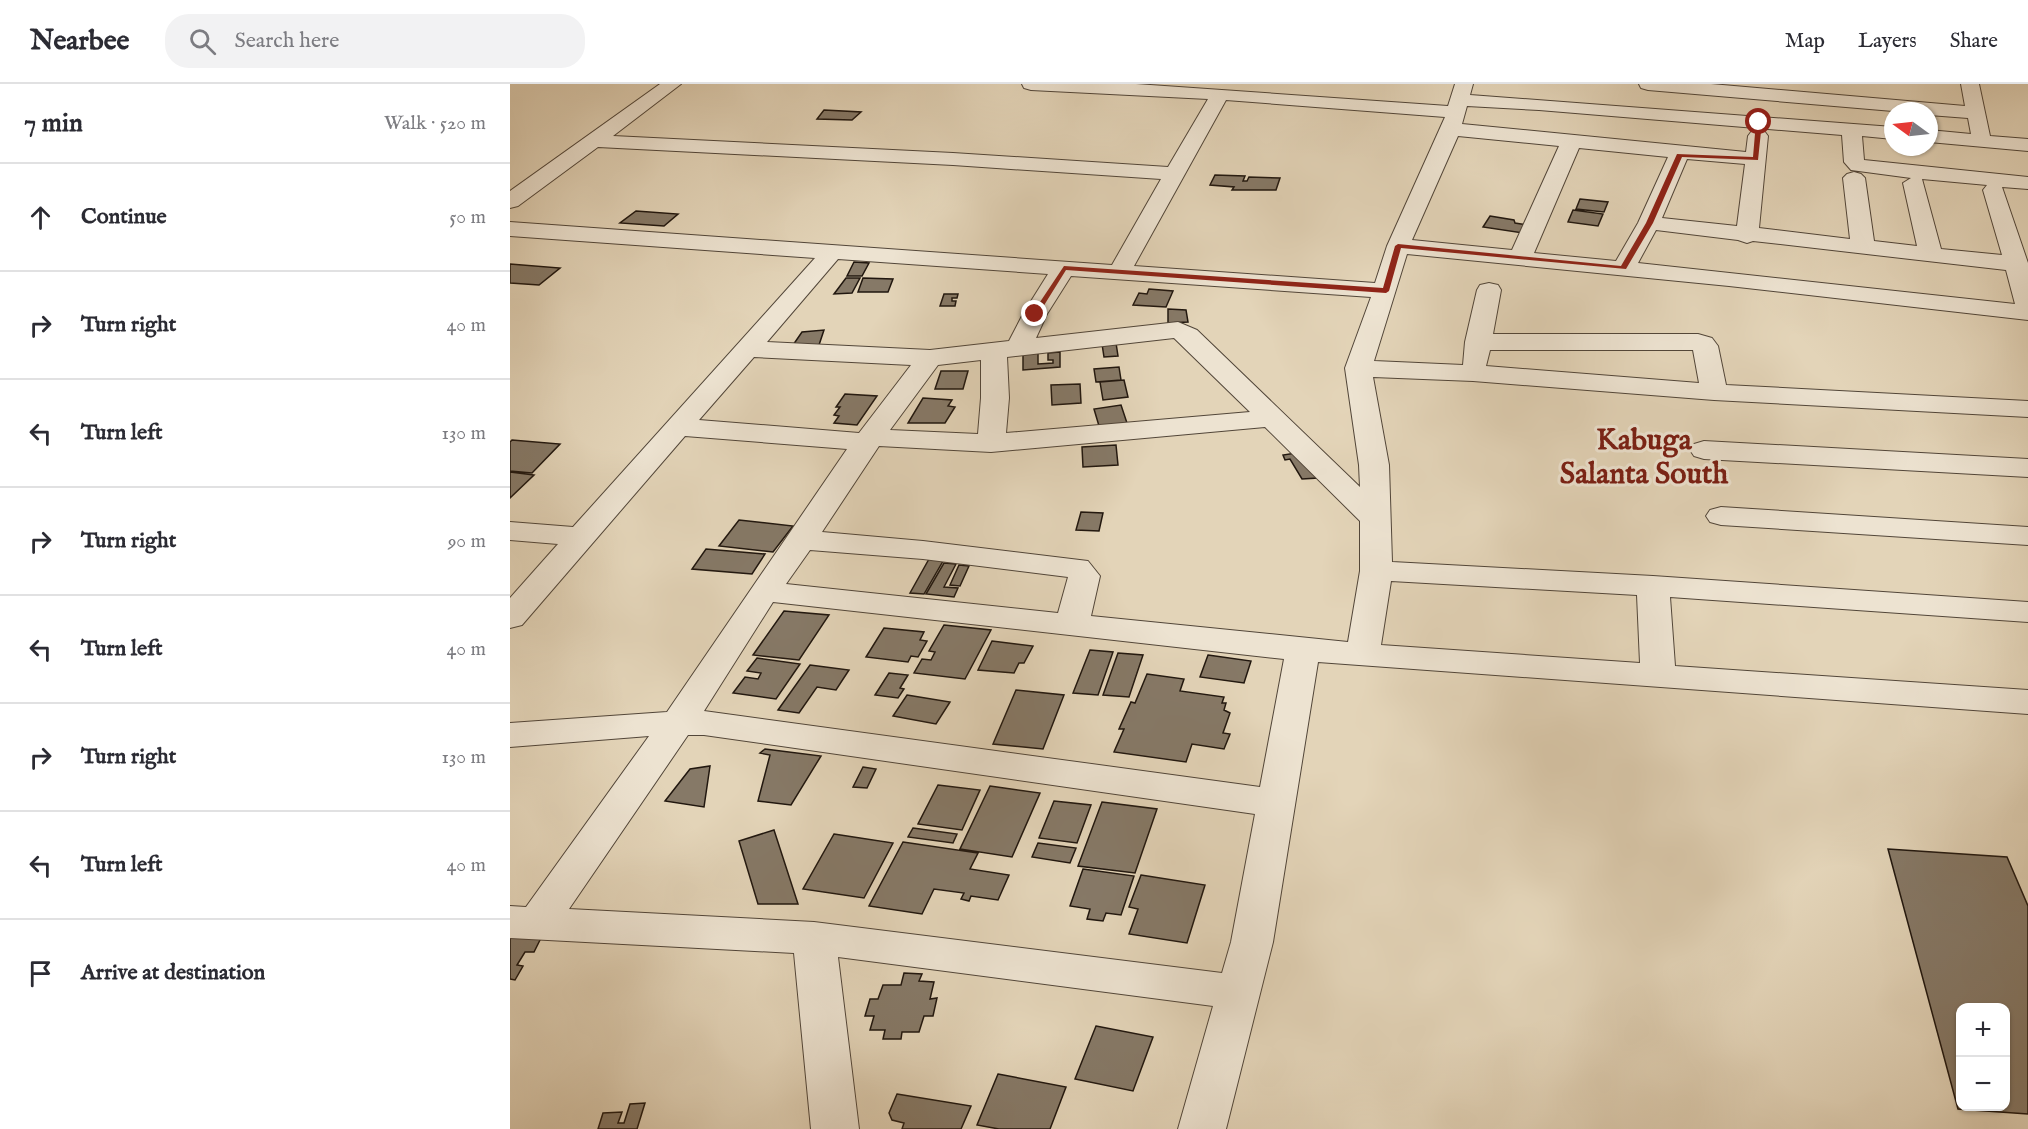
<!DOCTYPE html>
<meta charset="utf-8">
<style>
:root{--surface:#fff;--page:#f2f2f3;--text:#2b2b33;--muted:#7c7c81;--line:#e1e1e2}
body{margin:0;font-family:"IM FELL English",serif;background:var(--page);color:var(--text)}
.controls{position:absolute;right:18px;bottom:18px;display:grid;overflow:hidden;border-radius:12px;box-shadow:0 2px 4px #0004}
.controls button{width:54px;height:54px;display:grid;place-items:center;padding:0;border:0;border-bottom:2px solid var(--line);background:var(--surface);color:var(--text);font:30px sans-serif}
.compass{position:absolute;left:1374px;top:18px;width:54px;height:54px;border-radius:50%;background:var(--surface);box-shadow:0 2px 4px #0004;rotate:285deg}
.stop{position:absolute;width:18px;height:18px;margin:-14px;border:4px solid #8f2418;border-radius:50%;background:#fff}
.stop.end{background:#8f2418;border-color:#fff;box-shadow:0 2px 6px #0008}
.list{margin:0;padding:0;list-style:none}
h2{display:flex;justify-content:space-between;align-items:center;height:78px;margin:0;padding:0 24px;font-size:26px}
h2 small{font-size:20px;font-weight:400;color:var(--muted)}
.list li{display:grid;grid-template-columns:39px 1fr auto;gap:18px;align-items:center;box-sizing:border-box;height:108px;padding:0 24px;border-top:2px solid var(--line)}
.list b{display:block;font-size:22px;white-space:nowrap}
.list em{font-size:20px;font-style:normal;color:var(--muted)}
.icon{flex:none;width:33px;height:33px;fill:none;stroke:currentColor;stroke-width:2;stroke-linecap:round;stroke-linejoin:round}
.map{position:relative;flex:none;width:1518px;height:1045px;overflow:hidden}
header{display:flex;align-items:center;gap:36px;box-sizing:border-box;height:84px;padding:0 30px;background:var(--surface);border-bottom:2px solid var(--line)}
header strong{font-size:28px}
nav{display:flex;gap:33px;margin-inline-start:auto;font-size:21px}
.search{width:420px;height:54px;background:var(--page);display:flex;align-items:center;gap:15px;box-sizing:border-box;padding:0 21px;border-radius:24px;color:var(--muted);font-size:22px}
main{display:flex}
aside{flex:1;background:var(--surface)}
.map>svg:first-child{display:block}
</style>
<header>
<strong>Nearbee</strong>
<div class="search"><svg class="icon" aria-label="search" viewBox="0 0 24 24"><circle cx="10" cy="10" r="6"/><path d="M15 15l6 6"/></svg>Search here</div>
<nav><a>Map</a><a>Layers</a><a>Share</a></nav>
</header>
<main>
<aside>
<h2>7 min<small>Walk · 520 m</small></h2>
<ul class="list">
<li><svg class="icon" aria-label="ahead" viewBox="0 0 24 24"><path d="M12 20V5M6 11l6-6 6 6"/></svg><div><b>Continue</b></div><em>50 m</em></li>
<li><svg class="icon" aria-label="right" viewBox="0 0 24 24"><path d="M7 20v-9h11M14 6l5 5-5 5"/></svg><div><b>Turn right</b></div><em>40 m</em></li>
<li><svg class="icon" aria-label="left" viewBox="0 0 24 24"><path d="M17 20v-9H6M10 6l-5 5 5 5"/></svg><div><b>Turn left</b></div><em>130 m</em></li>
<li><svg class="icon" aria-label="right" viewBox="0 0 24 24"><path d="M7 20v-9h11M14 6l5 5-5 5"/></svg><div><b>Turn right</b></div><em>90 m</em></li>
<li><svg class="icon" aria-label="left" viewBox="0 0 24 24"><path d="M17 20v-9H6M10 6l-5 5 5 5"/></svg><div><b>Turn left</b></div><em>40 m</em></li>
<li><svg class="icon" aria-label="right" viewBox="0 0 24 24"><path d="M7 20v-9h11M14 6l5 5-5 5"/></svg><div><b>Turn right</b></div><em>130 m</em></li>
<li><svg class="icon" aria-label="left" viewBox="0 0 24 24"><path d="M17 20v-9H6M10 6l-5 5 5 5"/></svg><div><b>Turn left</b></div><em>40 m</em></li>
<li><svg class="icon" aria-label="arrive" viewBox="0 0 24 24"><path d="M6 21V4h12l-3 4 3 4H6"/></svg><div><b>Arrive at destination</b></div></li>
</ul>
</aside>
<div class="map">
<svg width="1518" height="1045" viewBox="0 0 1518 1045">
<rect width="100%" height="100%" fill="#e3d4b8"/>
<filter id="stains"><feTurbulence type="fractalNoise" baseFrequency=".00333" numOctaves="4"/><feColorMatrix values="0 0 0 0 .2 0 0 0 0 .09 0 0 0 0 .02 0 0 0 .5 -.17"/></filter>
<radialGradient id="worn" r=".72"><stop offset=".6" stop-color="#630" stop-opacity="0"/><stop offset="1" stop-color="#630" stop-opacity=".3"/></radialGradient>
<path fill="#867967" stroke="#21170f" stroke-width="1.5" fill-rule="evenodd" d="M314 26 351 28 342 36 307 35Z
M705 91 735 92 733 97H737L739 93 770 94 766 106H722L724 103 700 101Z
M1070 115 1098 118 1094 128 1066 125Z
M1063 126 1093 130 1088 142 1058 138Z
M126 127 168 130 154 142 110 139Z
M980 132 1004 136 1005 139 1017 141 1013 149 973 143Z
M344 178 359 179 352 192H337Z
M0 180 50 184 29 201 0 199Z
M336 194H350L342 209 324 210Z
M353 194 383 195 378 208H348Z
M639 205 663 207 656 223 623 221 629 209 637 210Z
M434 210H448L447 214H442V217H446L445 222H430Z
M658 225 676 226 678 238 658 239Z
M314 246 309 261H283L292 248Z
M606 259 608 272 594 273 592 260Z
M528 268V280L543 279V276H538V269L550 268V283L513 286V269Z
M609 283 611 296 586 298 584 285Z
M431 287H458L453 305H425Z
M614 296 618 313 593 316 590 298Z
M570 300 571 319 542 321 541 301Z
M335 310 367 312 347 341 324 339 329 332 324 331 330 323H326Z
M413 314 442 316 438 322 445 323 435 339H398Z
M611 321 617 339 589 342 584 325Z
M2 356 50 360 22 389 0 387V358Z
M606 361 608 381 573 383 572 363Z
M792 368 808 394 792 395 780 375 775 376 773 371Z
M0 388 24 391 0 414Z
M571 428 593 429 589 447 566 446Z
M229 436 283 442 263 468 209 462Z
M196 465 255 470 242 490 182 485Z
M419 475 433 477 414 510 400 509Z
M434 479 446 480 434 503 448 504 444 513 416 510Z
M449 481 459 482 450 502 440 501Z
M274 527 319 531 289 576 243 571Z
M434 541 481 546 455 595 404 589 412 575 421 576 425 568 419 567Z
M374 544 414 548 410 556 417 557 408 573 401 572 398 578 356 573Z
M482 557 523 562 514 579H509L504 589 468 586Z
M580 566 603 568 588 611 563 609Z
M608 569 633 571 619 613 593 611Z
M698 571 741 577 734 599 690 593Z
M247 574 290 580 266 615 223 609 235 593 248 595 251 589 237 587Z
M300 581 339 586 326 606 307 603 289 629 268 626Z
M379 589 398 591 390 604 394 605 388 614 365 611Z
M637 590 674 595 670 607 714 613 712 619H716L714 626 720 629 713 649 720 650 714 665 682 660 676 678 604 668 614 645H609L621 618 625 619Z
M506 606 554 611 533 665 483 660Z
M397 611 440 618 426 640 383 632Z
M255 665 311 672 281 721 248 717 260 671 250 669Z
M200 682 194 723 155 717 180 685Z
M353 683 366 685 357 704 343 703Z
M428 701 470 706 452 746 408 740Z
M480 702 530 709 502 773 450 765Z
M544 717 581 721 567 759 529 754Z
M592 718 647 725 625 789 568 782Z
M403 744 447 750 443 759 398 753Z
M264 746 288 820H248L229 757Z
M324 750 383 759 354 814 293 805Z
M393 758 468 769 460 785 499 791 488 816 461 812 459 817 451 815 454 809 424 805 412 830 359 822Z
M528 759 566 764 560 779 522 773Z
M1378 765 1497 773 1518 822V1030L1448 1025ZM1450 924H1496V1022H1450Z
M573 785 624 792 611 831 596 829 593 837 577 835 580 825 560 822Z
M631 791 695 801 677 859 619 850 628 825 619 823Z
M0 852 31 854 24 868H15L7 881 13 882 5 896 0 895Z
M394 889 412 890 409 897 424 898 420 915 427 914 423 932H414L409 948H392L391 955H373L375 946H360L364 932H355L360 915H368L373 901H391Z
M586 942 643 953 623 1007 565 995Z
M488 990 556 1003 540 1045H489L467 1041Z
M387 1010 461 1022 451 1045H392L394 1039 382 1036 379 1029Z
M135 1019 127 1045H88L93 1029 112 1028 108 1039H114L120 1020Z"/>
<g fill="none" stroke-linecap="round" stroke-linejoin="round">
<g stroke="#524639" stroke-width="2">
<path id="minor" d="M150 0H171L103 52 443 69 658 83 698 15 521 6 514 4 512 0H626L938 22 945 0H963L960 11 1383 43V55L1352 52 1354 76 1518 93V105L1492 103 1518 179V236L1219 202 897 170 864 277 953 281 955 258 967 206 970 201 979 199 988 201 991 206 983 250H1188L1202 254 1208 262 1216 301 1518 317V333L1204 316 963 297 863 293 879 381 882 478 1143 492 1518 518V538L1160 513 1165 582 1518 606V630L808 578 763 858 716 1045H668L703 922 328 873 349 1045H301L284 869 0 854V822L16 823 139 652 0 663V639L157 628 337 365 175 352 12 541 0 544V514L48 460 0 456V438L63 443 305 174 0 152V138L602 181 651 95 443 81 88 63 8 122 0 124V107ZM716 16 935 33 877 162 865 199 624 182ZM957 22 1029 26 1332 51 1334 78 1341 86 1401 94 1393 99 1407 162 1364 157 1355 94 1351 90 1344 88 1337 90 1333 94 1340 155 1249 144 1258 52 1255 48H1241L1238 52 1236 68 952 40ZM948 52 1049 62 1002 166 902 156ZM1069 64 1158 73 1128 139 1106 177 1024 169ZM1177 75 1235 80 1227 142 1152 134ZM1412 95 1477 101 1473 106 1492 171 1431 165ZM1146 146 1228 156 1237 159 1243 157 1496 186 1505 220 1128 179ZM328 175 538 190 513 230 499 257 420 266 257 258ZM561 192 861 213 835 284 849 381 850 403 687 246 668 238 526 254 537 230ZM664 254 740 328 496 349 499 314 497 273ZM980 266H1183L1189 299 976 282ZM244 273 401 281 349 349 189 336ZM471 276V314L468 350 380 346 428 281ZM755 343 850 437V487L838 558 581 532 590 492 578 477 413 457 312 448 369 362 481 368ZM300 466 413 475 558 493 548 529 276 500ZM881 497 1127 511 1130 579 871 561ZM263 518 774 575 750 703 194 627ZM178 651H194L745 730 721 858 712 889 304 838 59 825Z
M1129 0H1201L1455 22 1451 0H1469L1480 52 1518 55V67L1419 58V46L1461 50 1458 34 1419 31V27H1383L1138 6 1131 4Z
M1194 357 1518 375V393L1194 375 1184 372 1180 366 1184 360Z
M1211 423 1518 443V461L1211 441 1200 438 1196 432 1200 426Z"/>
</g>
<use href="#minor" fill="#ede3d1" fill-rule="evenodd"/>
</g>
<path fill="#8f2418" d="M1249 37 1252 38 1248 76 1172 73 1143 139 1116 185 891 164 879 207 876 209 556 186 528 231 522 230 554 182 873 204 885 162 888 160 1111 182 1136 139 1167 70 1243 73 1246 38Z"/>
<g text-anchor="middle" stroke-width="6" stroke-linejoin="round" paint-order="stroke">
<g font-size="30" font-weight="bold" fill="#7a1f14" stroke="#ede3d1">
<text x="1134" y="365">Kabuga<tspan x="1134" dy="34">Salanta South</tspan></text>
</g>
</g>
<rect width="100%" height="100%" filter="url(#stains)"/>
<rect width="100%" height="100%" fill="url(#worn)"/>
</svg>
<div class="controls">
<button>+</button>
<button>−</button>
</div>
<svg class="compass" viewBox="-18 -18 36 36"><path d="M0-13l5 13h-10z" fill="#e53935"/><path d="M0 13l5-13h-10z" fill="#7c7c81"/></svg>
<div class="stop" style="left:1249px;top:38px"></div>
<div class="stop end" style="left:525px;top:230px"></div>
</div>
</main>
